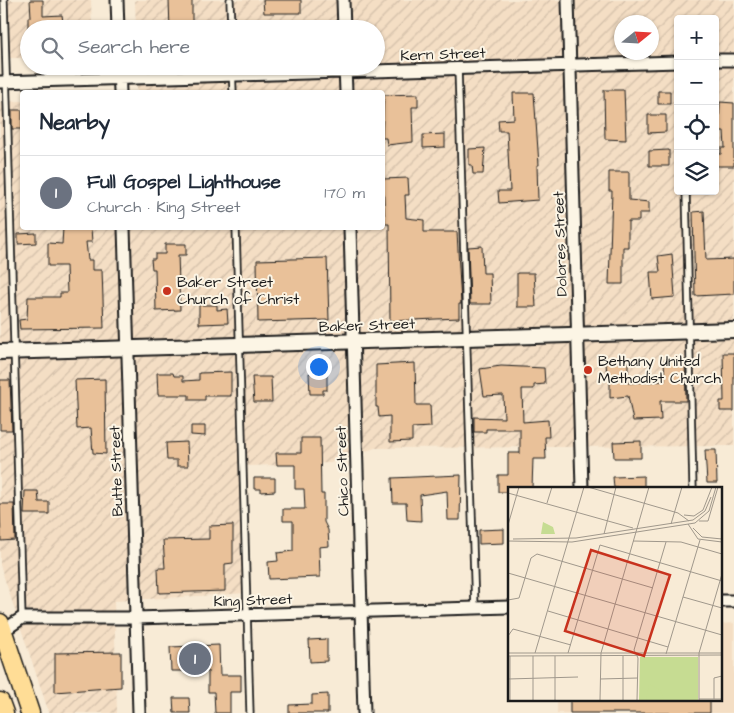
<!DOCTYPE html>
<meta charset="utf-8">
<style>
:root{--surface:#fff;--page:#f6f6f7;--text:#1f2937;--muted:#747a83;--line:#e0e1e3;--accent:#2563eb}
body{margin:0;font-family:"Architects Daughter",sans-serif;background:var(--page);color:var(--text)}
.controls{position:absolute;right:15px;top:15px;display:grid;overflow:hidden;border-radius:5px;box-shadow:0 1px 4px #0004}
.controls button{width:45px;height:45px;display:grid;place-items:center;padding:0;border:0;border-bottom:1px solid var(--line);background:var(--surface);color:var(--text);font:25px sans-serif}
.compass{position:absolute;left:614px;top:15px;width:45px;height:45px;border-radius:50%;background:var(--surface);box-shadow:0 1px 4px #0004;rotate:72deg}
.you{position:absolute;left:318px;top:366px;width:18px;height:18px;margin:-12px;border:4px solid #fff;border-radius:50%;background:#1a73e8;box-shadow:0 0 0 8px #1a73e833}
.badge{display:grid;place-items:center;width:32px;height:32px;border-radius:50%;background:var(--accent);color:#fff;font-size:16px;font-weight:700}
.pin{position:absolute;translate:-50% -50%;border:2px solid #fff;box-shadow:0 1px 5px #0006}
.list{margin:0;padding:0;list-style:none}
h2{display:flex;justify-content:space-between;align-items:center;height:65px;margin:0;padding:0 20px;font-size:21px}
h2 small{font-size:16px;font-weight:400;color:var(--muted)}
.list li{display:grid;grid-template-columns:32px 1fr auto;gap:15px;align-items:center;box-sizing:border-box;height:75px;padding:0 20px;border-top:1px solid var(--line)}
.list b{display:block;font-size:19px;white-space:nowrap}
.list p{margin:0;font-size:16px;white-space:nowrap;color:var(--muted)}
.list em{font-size:16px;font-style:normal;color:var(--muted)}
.icon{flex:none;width:28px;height:28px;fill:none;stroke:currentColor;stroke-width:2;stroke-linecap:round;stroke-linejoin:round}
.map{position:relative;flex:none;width:734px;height:713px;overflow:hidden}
.search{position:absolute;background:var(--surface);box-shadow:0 1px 4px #0004;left:20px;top:20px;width:365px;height:55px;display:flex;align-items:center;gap:12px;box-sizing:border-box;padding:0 18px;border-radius:28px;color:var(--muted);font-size:19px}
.panel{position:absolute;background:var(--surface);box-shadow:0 1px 4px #0004;left:20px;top:90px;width:365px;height:140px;border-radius:5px}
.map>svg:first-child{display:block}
</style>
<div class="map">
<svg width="734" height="713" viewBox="0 0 734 713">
<defs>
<pattern id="industrial-furrows" width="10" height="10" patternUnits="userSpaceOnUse" patternTransform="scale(1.25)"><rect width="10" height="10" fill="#f4dec4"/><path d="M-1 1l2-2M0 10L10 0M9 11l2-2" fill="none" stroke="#d1bea8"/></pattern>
</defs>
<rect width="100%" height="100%" fill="#f8ebd6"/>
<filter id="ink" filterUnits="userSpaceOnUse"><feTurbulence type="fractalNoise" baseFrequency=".02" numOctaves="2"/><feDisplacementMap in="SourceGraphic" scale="10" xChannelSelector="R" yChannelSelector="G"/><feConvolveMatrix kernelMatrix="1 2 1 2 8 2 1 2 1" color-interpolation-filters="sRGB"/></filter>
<g filter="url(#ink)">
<path fill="#f4dec4" d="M734 623V713H557V699H720V624Z"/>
<path fill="url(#industrial-furrows)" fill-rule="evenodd" d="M6 0H91L92 29H29V58H8Z
M135 0H734V446L375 448 330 463 246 466 248 593 114 601 117 713H49L0 565V102L22 101V228H382V92H137V66H376V29H136ZM678 19H715V191H678ZM622 22H652V52H622Z"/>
<path fill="#e9c199" stroke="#1c1c1c" d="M30 0H43V16L62 15 64 29H28V17H31Z
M169 0H192V29H170Z
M263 0H301V13H264Z
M604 90H624L626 140 605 139Z
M658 91H670V104H658Z
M513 93H534L539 165H537L538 200 499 203 498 191H510L507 131H499L498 120 514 119Z
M418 94V107H412L413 142 387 145 386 138H382L384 95Z
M720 102 734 103V166H715V154H721V148H725L724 131H720L719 126Z
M12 110H22V129H12Z
M648 115H666V132L648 133Z
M445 134V147L423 148V135Z
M485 148 483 174H473L472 165H469V149Z
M669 150V166H649V151Z
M609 172H629V200L649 202V213H639V221H628V247H623V284H609L612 191H609Z
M408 178 409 195H405L406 218 424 220V232H457L461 304H459V318L390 321 389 224H385L383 179Z
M704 211 706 260 734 259V294L695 296 693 212Z
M63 228H91L92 242H86L88 260H92V270H102L104 328 20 329 19 320 27 319 28 297H60V293H67L66 266H48V243L62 244Z
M36 233V243L18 244V234Z
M165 244H186V255H178L180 310 156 311 155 269H152L151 259H155V254H165Z
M482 246 483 273H490L491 304H470L468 247Z
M672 254 675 297 652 299 650 272H660L658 256Z
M327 258 329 320 258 322 257 260Z
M517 273H534L536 307H517Z
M199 305H217V310L227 309 228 323 199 324Z
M723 353H734V411H720V401H724Z
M664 360H685L686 401H660L661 420 633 421 628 396 610 398V377H607L606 362H628V383L665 381Z
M415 363 416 405H430L431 427 412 428V441L390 442V416L379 417 378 407H376V365Z
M501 366 544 368 545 384 534 385V389H522L523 422 548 420 549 437H545L546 459H533L532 488H509V492H498V475H508V453H520V429H486V432H474V417L504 418 503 395 484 396 480 369Z
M231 372V396H205V400H189V395H158L157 373H173L174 376H183V381L199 380V373Z
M309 373H327V390H323V394H310Z
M252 377H271L272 402H254Z
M105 379 106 454 93 453 91 428 77 429 75 380Z
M0 380H10L12 430H0Z
M191 426H205V436L191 435Z
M301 438H320L321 494H324V522L328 530 329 546 319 547 320 577 269 579 268 562 278 561 277 553 293 551V521H283V509H305L304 489H295V465H277L276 453H301Z
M641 441V458H614L613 442Z
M187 442 188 466H177V460H167L166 443Z
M705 450H716L717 483H707Z
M461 475 460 520H448L447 491 420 495 421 521 407 520 406 503H393L392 478Z
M644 476V488H614L613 477Z
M254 478H275V491L261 492V489H254Z
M25 491H38L39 502H49V514H24Z
M0 504H14L15 540 1 541Z
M233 525V563L225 564V591L159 593 158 568H165L163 540 209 539V526Z
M504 529V543L479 544V530Z
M327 639V661L310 662 309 640Z
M219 645 220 675H241V692H230V713H215L214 692H208V671H171L170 647Z
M121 652V687L55 692V653Z
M328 694V713H289V705L312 704V695Z
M173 698H189L190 713H174Z
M570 699H710V713H570Z"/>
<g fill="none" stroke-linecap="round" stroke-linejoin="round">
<g stroke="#1c1c1c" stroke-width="9">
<path id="service" d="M4 0 22 618
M230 0 231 29
M232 66 233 92
M458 68 475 608
M686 191 693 488
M236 228 250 713"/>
</g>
<g stroke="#1c1c1c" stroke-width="15">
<path id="minor" d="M117 0 118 29
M343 0 344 29
M568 0 582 488
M715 60H734
M119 66 120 92
M345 66 346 92
M0 82 678 62
M124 228 139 713
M350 228 364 713
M720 601H734
M3 631 22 618H136L509 607"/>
</g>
<g stroke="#1c1c1c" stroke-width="18">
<path id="tertiary" d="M0 352 734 330"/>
</g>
<g stroke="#1c1c1c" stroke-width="21">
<path id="primary" d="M0 623 30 713
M0 702 4 713"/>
</g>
<use href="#service" stroke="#fcf5e5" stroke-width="5.5"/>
<use href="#minor" stroke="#fcf5e5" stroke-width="11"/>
<use href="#tertiary" stroke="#fcf5e5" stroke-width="14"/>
<use href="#primary" stroke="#ffdd96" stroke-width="18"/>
</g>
</g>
<g fill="#c8321e" stroke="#fcf5e5" stroke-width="2">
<circle cx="167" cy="291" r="5"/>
<circle cx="588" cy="370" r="5"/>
</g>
<g text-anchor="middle" stroke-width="4" stroke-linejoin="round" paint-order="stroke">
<g font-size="15" fill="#1c1c1c" stroke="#fcf5e5">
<text transform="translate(443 54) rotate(-2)" y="5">Kern Street</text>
<text transform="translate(560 244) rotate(-92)" y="5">Dolores Street</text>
<text transform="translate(367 325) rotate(-2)" y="5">Baker Street</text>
<text transform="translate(116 471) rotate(-92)" y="5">Butte Street</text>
<text transform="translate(342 471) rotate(-92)" y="5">Chico Street</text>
<text transform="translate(253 600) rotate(-2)" y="5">King Street</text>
</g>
<g font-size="15" fill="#1c1c1c" stroke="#fcf5e5" text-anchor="start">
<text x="177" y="287">Baker Street<tspan x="177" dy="17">Church of Christ</tspan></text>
<text x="598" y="366">Bethany United<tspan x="598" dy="17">Methodist Church</tspan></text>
</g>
</g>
<g transform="translate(508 487)">
<rect width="214" height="214" fill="#f8ebd6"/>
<path d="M35 35 45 40 47 47H33ZM132 170H190V213H131Z" fill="#c6dc92"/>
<path d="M141 197 152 203 156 213H138Z" fill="#c6dc92"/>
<path fill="none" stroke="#a0988c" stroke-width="1" d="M80 0 170 26 181 34M0 6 125 41M39 16 44 0M176 28 186 29 195 23 204 0M191 34H200L210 0M163 37 174 0M180 37 190 52 214 55M0 38 11 0M185 41 194 50 214 52M96 47 108 0M5 52 68 51 185 33 197 24 203 10M0 54 64 55 187 36 201 24 208 0M125 54 173 55 214 67M0 86 214 148M175 110 214 121M0 113 11 111 23 71 29 67 145 101M40 124 160 160M0 149 5 142 63 158M0 166H214M27 166 76 0M60 166 92 58 214 94M158 167 192 53M0 169 214 168M0 192 70 190M92 192 130 191M191 212H214M206 212V191L214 189M2 213V169M25 213V169M47 213V169M92 213 93 166 141 0M115 213V169M129 213 130 171 126 163 158 55M191 213V166L214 87"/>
<path fill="#c8321e" fill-opacity="0.15" stroke="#c8321e" stroke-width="2.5" d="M83 63 162 88 136 169 57 144Z"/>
<rect width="214" height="214" fill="none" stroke="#1c1c1c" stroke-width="2.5"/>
</g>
</svg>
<div class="controls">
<button>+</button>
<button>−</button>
<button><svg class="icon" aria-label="locate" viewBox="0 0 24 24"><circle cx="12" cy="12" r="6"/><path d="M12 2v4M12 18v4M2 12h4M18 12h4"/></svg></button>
<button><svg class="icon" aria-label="layers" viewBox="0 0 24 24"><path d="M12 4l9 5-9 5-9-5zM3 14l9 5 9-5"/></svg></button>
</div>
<svg class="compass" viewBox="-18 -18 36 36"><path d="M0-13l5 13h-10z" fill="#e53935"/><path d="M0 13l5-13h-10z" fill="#747a83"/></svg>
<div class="you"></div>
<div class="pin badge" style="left:195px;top:659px;background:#6b7280">1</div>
<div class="search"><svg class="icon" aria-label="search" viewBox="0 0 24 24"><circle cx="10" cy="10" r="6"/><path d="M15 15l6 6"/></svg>Search here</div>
<section class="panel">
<h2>Nearby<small></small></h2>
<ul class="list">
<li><span class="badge" style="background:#6b7280">1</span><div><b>Full Gospel Lighthouse</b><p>Church · King Street</p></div><em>170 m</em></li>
</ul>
</section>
</div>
